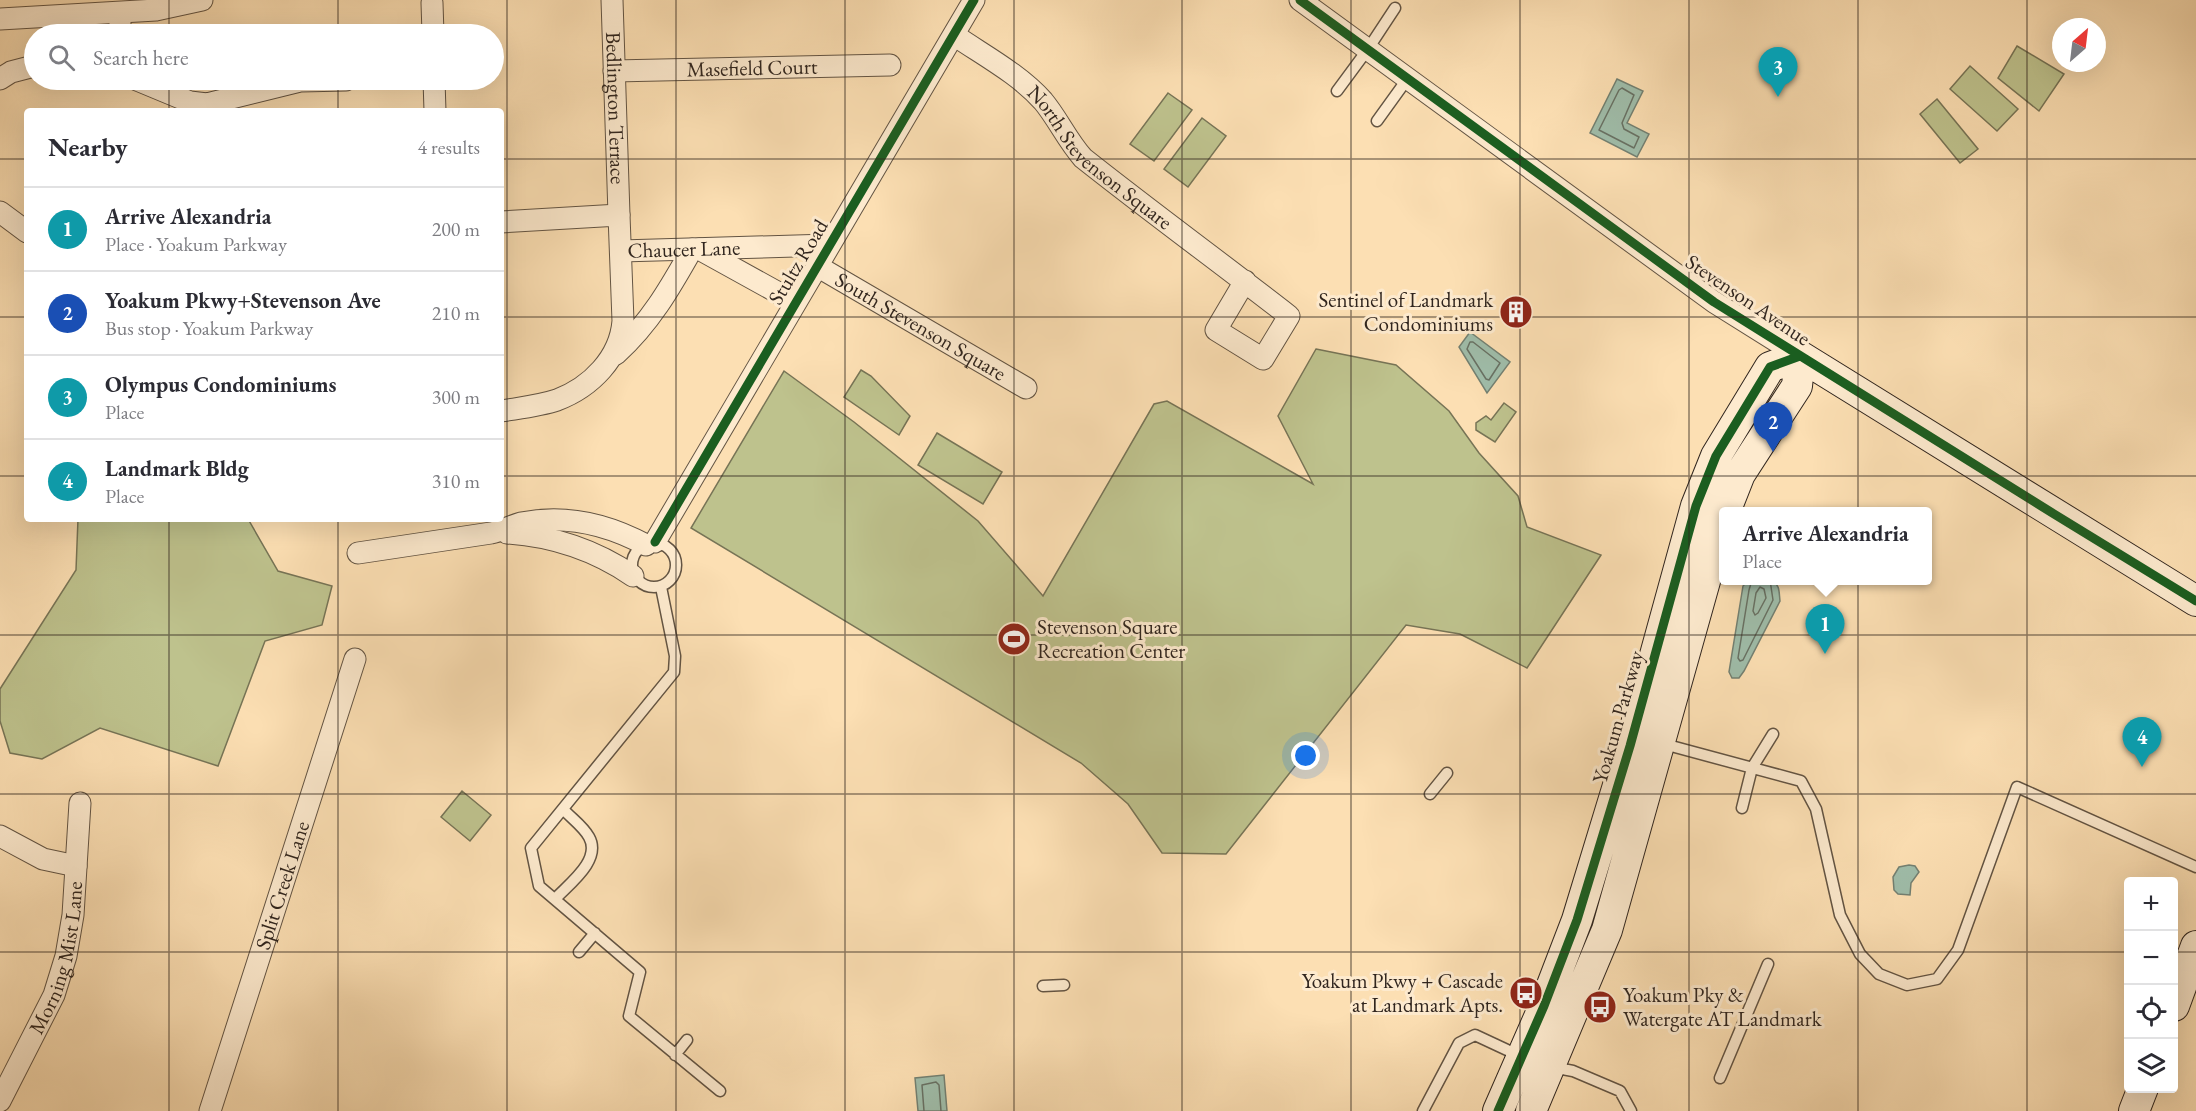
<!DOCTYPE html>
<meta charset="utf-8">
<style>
:root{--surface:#fff;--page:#f7f7f7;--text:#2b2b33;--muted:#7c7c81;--line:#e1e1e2;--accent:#8f2418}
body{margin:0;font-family:"EB Garamond",serif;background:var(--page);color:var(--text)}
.controls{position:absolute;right:18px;bottom:18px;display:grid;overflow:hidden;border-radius:6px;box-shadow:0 6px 24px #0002}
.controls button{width:54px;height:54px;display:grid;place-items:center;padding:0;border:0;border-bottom:2px solid var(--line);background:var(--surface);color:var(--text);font:30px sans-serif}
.compass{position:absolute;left:2052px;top:18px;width:54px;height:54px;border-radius:50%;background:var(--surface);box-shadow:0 6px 24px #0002;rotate:28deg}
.you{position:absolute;left:1306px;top:756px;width:21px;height:21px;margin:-15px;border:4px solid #fff;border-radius:50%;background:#1a73e8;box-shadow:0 0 0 9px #1a73e833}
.badge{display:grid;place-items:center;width:39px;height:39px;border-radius:50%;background:var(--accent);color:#fff;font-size:20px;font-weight:700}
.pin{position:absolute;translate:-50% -50px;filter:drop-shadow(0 2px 3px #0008)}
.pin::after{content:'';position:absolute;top:32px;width:21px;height:18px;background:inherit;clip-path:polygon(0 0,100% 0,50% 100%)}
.popup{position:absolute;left:1719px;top:507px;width:213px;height:78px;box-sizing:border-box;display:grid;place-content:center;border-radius:6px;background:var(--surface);filter:drop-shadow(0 2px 4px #0005);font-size:20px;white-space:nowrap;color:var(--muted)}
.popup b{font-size:22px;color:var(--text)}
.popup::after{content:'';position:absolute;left:50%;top:100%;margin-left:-12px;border:12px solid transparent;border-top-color:var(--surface)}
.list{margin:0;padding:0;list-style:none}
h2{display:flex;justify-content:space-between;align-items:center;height:78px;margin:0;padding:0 24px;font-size:26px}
h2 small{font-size:20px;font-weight:400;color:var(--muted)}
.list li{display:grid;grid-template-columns:39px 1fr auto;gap:18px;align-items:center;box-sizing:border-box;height:84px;padding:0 24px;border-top:2px solid var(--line)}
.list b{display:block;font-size:22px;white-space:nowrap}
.list p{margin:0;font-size:20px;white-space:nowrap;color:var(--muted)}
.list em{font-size:20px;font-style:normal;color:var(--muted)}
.icon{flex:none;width:33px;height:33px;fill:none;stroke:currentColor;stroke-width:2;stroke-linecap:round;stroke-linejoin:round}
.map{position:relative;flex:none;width:2196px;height:1111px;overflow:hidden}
.search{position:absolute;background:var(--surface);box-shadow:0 6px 24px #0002;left:24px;top:24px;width:480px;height:66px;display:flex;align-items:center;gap:15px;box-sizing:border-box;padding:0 21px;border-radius:33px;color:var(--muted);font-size:22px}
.panel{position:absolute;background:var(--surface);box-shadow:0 6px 24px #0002;left:24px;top:108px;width:480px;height:414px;border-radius:6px}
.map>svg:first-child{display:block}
</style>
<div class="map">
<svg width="2196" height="1111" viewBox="0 0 2196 1111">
<rect width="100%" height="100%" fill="#fcdfb3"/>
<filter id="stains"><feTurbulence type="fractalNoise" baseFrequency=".00333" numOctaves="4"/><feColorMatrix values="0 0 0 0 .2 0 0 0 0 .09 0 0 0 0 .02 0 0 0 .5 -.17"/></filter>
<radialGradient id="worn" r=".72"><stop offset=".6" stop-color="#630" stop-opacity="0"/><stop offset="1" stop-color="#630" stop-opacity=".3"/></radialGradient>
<path fill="#bec28d" stroke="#777456" stroke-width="1.5" d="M2017 46 2064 74 2039 111 1998 78Z
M1970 66 2018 109 1997 131 1950 89Z
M1168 93 1192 110 1154 161 1130 144Z
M1937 99 1978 149 1960 163 1920 114Z
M1202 118 1226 136 1188 187 1164 169Z
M1316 349 1396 365 1449 411 1479 453 1518 496 1527 527 1601 555 1527 668 1460 634 1406 625 1226 854 1162 853 1128 804 1081 763 691 528 784 371 854 422 978 521 1043 596 1154 404 1167 401 1313 484 1278 416Z
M861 370 871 376 910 416 899 435 844 397Z
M1504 403 1516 412 1495 442 1476 430V423L1486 416 1491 420Z
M937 433 1002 472 983 504 918 465Z
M78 519H248L278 571 332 586 322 625 265 641 218 766 100 728 42 759 10 753 0 721V689L76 570Z
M462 791 491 815 470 841 441 817Z"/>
<path fill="#9fbdaa" stroke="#738072" stroke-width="1.5" d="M1617 79 1643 91 1627 123 1649 134 1637 157 1590 133Z
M1470 332 1510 362 1487 393 1459 347Z
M1748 581H1773C1780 585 1779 593 1780 601L1744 671 1739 678H1732L1729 672 1743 586Z
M1909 865 1915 866 1919 872 1911 883 1910 895 1898 894 1894 890 1893 877 1899 867Z
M944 1075 947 1111H918L915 1078Z"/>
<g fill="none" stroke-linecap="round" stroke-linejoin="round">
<path stroke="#687164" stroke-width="1.5" d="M1622 88 1634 95 1622 123 1624 129 1639 137 1634 148 1599 130 1619 90Z
M1470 342H1473L1500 363 1489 380 1486 379 1467 349Z
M1752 580 1749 590 1738 658 1740 661 1743 660 1773 600 1770 580
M1760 587 1764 589 1766 598 1758 613 1755 615 1753 611 1756 593Z
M924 1111 922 1085 936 1082 939 1085 941 1111"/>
<g stroke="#635443" stroke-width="13">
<path id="lane" d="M1337 91 1368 49 1395 8
M1377 121 1408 78
M632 565a22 22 0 1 1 44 0a22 22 0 1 1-44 0Z
M661 587 675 656 674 672 531 848 539 886 640 972 629 1016 720 1091
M1660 743 1801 781 1816 809 1840 915 1860 954 1879 974 1907 985 1937 979 1958 950 2017 787 2196 867
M1430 794 1447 773
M1742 808 1752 768 1773 734
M555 899C569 884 602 860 589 837 583 826 571 818 563 809
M579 952 595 933
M1043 986 1064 985
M675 1055 687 1040
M1552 1067 1573 1071 1620 1091 1631 1111
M1720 1078 1768 964
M1423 1111 1459 1043 1475 1035 1520 1056"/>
</g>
<g stroke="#635443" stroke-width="23">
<g id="street">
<path id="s1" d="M612 0 619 215"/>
<path d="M1300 0 1714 302 1800 356"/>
<path d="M432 3 433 34"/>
<path d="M0 19 156 10 202 0"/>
<path d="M120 34V13"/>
<path id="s2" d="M954 35C983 55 1019 74 1043 101 1058 119 1067 140 1083 158 1151 212 1221 263 1289 316L1263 359 1216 330 1245 281"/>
<path id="s3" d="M614 71 890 65"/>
<path d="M0 79 11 72 34 66"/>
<path d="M137 80 190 102 207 104 300 81 346 80"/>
<path d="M434 80 435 111"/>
<path d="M0 212 27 232"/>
<path d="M501 222 619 215 623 321C620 358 591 387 557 400 539 406 519 408 501 411"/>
<path d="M699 249 795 302"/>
<path id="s4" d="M621 251 829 245"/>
<path id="s5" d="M817 266 1026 388"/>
<path d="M616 354C650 323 670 288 692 249"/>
<path d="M507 533C553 536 595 550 633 576"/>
<path d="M655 542 974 0"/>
<path d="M358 553C402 546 447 540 491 533 501 531 511 526 521 523 565 514 607 524 646 545"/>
<path d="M0 836 43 859 76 866"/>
<path id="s6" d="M0 1101 54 995 66 956 73 915 80 803"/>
<path id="s7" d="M210 1111 355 659"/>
</g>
</g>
<g stroke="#30251e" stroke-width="32">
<path id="secondary" d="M1800 356 2196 601
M1725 512 1740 474 1797 386 1800 356
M2174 1006 2196 946
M1498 1111 1544 1006 1577 920 1630 746 1696 506 1716 456 1770 367 1800 356
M1531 1111 1607 930 1723 517
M2134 1111 2143 1088"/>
</g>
<use href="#lane" stroke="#fdeace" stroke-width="10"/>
<use href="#street" stroke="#fdeace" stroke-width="21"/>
<use href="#secondary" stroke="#fdeace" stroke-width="30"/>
<g stroke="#fdeace" stroke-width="13">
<path id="cycleway" d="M1300 0 1714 302 2054 514 2196 601
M655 542 974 0
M1498 1111 1544 1006 1577 920 1630 746 1696 506 1716 456 1770 367 1800 356"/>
</g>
<use href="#cycleway" stroke="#1b5e20" stroke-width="9"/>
</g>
<path fill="none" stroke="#30251e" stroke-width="1.5" stroke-opacity="0.55" d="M169 0V34M338 0V34M507 0V1111M676 0V1111M845 0V1111M1014 0V1111M1182 0V1111M1351 0V1111M1520 0V1111M1689 0V1111M1858 0V1111M2027 0V1111M169 80V111M338 80V111M0 159H27M501 159H2196M0 317H27M501 317H2196M0 476H27M501 476H2196M169 519V1111M338 519V1111M0 635H2196M0 794H2196M0 952H2128M2174 952H2196"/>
<defs>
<g id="building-disc" transform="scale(1.725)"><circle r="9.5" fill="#8f2418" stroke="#fdeace"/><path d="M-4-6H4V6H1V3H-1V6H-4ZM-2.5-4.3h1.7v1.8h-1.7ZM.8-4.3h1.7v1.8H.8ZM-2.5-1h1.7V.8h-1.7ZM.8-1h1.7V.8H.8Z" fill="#fff"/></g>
<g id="stadium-disc" transform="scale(1.725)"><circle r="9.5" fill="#8f2418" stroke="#fdeace"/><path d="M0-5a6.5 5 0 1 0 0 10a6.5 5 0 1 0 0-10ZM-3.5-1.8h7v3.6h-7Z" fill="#fff"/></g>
<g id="bus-disc" transform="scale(1.725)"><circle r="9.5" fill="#8f2418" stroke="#fdeace"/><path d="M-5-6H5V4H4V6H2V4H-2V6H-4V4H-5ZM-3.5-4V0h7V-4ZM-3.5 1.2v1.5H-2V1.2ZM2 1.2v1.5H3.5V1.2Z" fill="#fff"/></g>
</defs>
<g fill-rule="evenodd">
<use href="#building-disc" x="1516" y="312"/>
<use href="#stadium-disc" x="1014" y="639"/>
<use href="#bus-disc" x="1526" y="993"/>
<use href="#bus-disc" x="1600" y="1007"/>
</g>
<g text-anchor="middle" stroke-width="6" stroke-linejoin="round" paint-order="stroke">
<g font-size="21" fill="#30251e" stroke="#fdeace">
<text dy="7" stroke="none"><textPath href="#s3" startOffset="138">Masefield Court</textPath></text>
<text dy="7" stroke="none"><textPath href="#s1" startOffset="108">Bedlington Terrace</textPath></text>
<text dy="7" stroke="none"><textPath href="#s2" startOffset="192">North Stevenson Square</textPath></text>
<text dy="7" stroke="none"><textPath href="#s4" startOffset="63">Chaucer Lane</textPath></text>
<text transform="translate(798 262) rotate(-59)" y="7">Stultz Road</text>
<text transform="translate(1748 300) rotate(34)" y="7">Stevenson Avenue</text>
<text dy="7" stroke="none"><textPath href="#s5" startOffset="120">South Stevenson Square</textPath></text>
<text transform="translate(1618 717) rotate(-74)" y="7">Yoakum Parkway</text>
<text dy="7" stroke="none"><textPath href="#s7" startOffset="237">Split Creek Lane</textPath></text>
<text dy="7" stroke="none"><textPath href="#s6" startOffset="156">Morning Mist Lane</textPath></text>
</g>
<g font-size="21" fill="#30251e" stroke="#fdeace" text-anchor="end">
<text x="1493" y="307">Sentinel of Landmark<tspan x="1493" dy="24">Condominiums</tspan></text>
<text x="1037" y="634" text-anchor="start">Stevenson Square<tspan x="1037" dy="24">Recreation Center</tspan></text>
<text x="1503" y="988">Yoakum Pkwy + Cascade<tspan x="1503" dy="24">at Landmark Apts.</tspan></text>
<text x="1623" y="1002" text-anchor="start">Yoakum Pky &amp;<tspan x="1623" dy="24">Watergate AT Landmark</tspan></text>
</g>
</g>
<rect width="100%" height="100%" filter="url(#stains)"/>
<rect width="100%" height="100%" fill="url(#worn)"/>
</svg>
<div class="controls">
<button>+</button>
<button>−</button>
<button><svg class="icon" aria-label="locate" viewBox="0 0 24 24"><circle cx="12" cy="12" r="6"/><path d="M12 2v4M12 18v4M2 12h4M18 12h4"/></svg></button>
<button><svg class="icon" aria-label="layers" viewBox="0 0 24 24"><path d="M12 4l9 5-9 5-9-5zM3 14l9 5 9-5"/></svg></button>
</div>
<svg class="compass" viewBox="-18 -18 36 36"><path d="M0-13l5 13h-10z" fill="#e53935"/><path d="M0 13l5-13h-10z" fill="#7c7c81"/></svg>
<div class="you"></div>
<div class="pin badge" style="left:1825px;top:654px;background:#0f9aa8">1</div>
<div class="popup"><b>Arrive Alexandria</b>Place</div>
<div class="pin badge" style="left:1773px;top:452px;background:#1a4fb4">2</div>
<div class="pin badge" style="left:1778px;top:97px;background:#0f9aa8">3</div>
<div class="pin badge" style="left:2142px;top:767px;background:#0f9aa8">4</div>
<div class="search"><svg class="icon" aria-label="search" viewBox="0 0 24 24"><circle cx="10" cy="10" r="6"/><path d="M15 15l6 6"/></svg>Search here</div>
<section class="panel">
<h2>Nearby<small>4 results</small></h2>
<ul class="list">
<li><span class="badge" style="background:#0f9aa8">1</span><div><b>Arrive Alexandria</b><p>Place · Yoakum Parkway</p></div><em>200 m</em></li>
<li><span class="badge" style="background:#1a4fb4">2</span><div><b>Yoakum Pkwy+Stevenson Ave</b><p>Bus stop · Yoakum Parkway</p></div><em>210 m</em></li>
<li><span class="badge" style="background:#0f9aa8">3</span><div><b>Olympus Condominiums</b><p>Place</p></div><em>300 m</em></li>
<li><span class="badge" style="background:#0f9aa8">4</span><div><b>Landmark Bldg</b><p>Place</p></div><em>310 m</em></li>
</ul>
</section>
</div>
